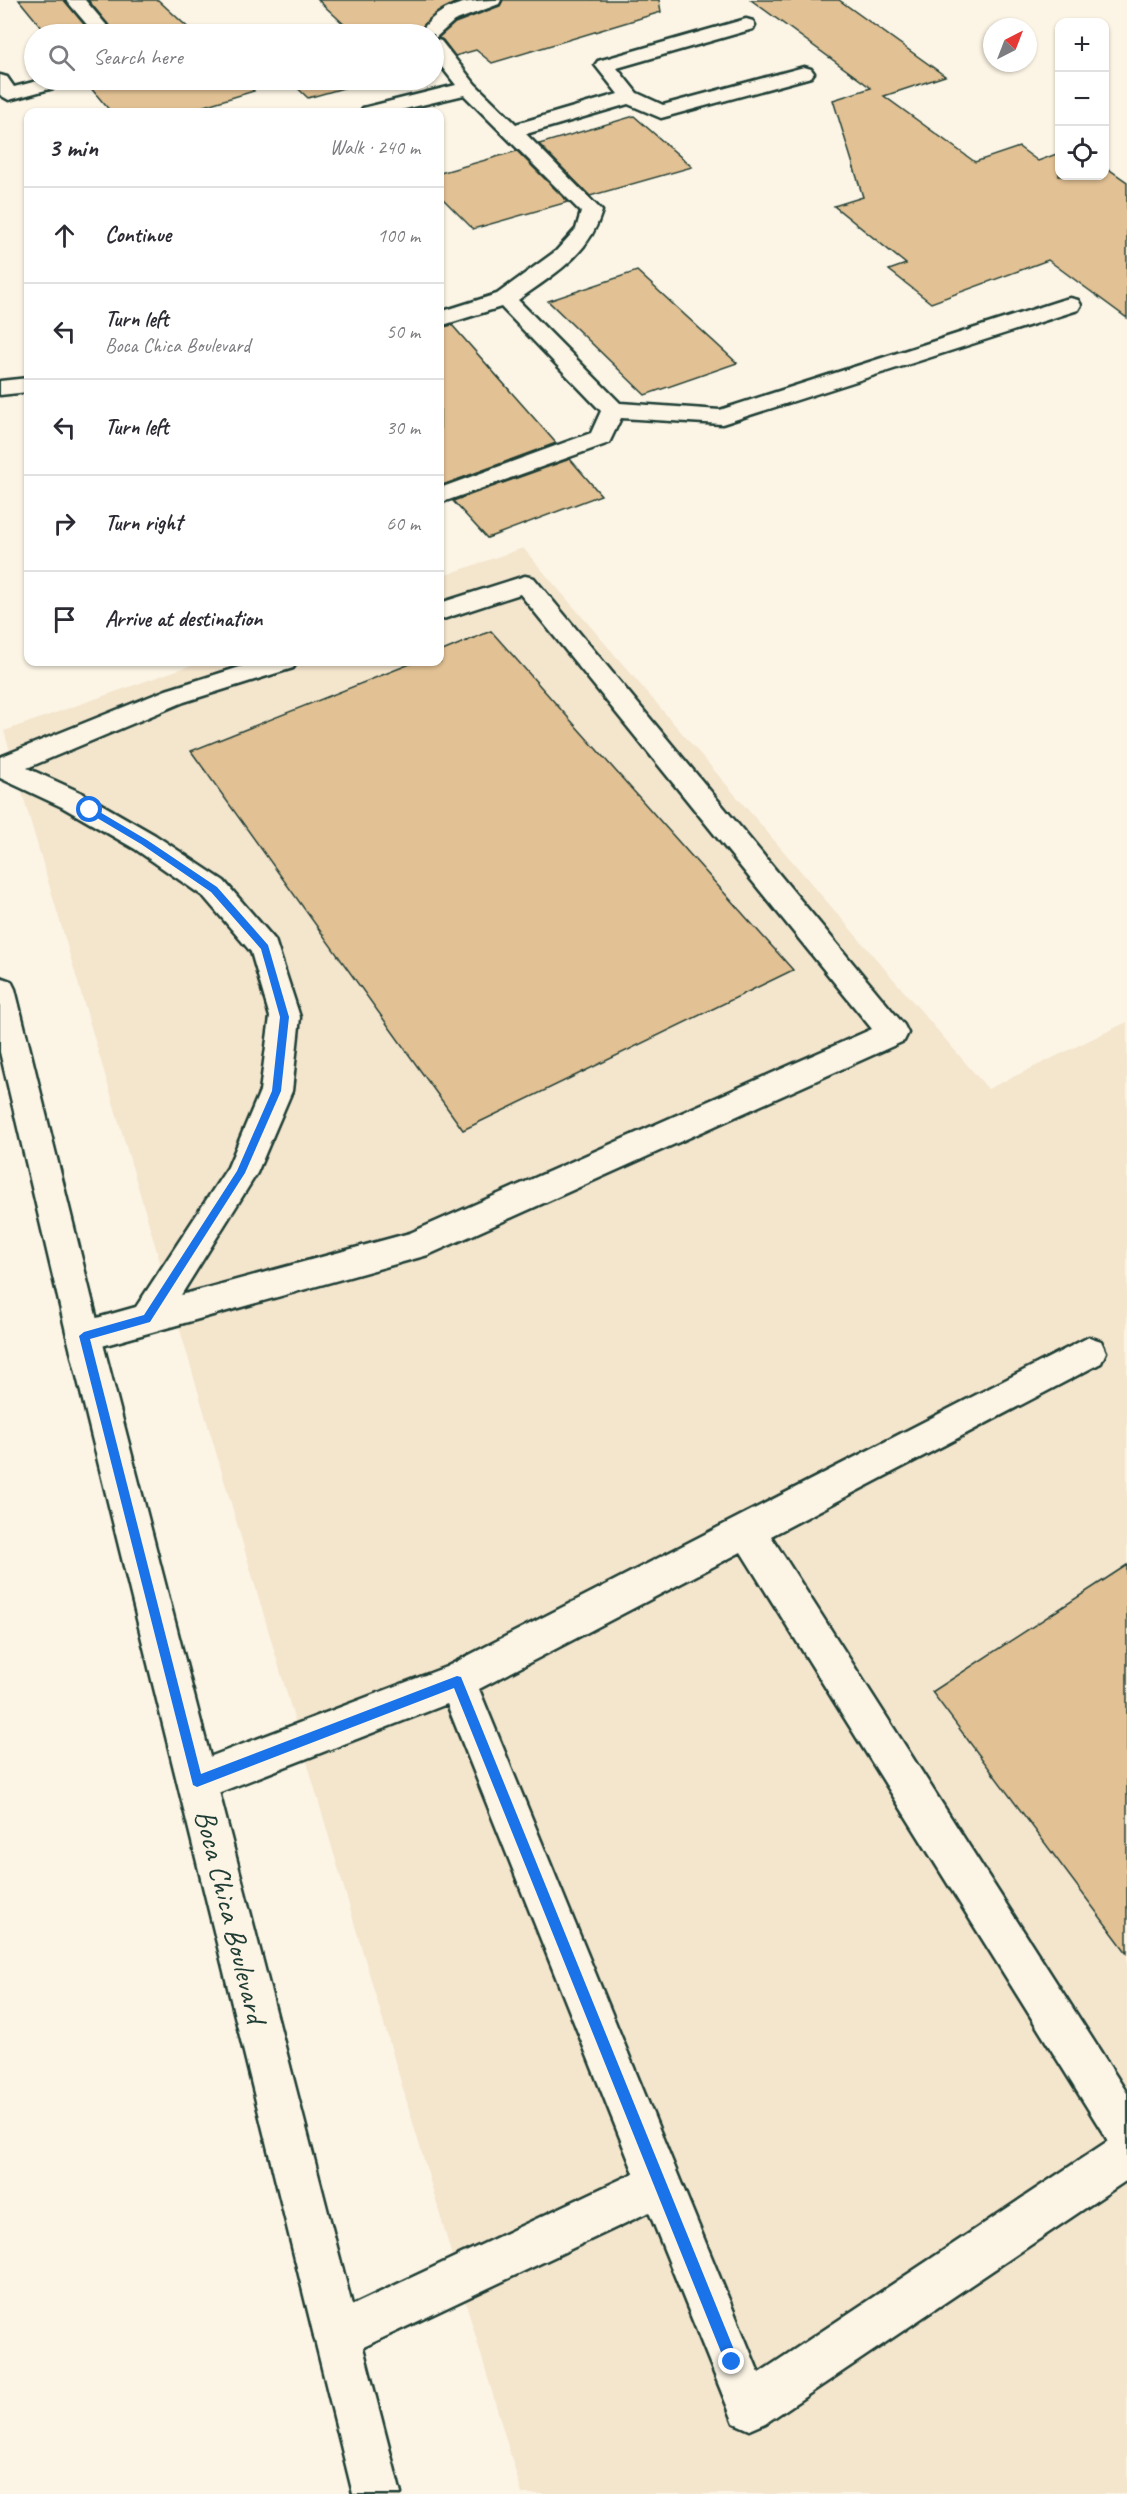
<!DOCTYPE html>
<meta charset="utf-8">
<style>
:root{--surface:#fff;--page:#f7f7f7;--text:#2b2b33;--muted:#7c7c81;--line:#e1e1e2}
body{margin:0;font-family:Caveat,sans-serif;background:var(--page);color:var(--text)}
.controls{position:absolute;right:18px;top:18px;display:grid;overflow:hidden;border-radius:12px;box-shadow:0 2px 4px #0004}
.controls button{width:54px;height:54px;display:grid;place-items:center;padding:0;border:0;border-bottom:2px solid var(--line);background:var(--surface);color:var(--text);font:30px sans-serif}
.compass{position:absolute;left:983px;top:18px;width:54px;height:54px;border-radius:50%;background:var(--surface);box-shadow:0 2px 4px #0004;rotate:42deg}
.stop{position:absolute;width:18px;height:18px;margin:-14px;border:4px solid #1a73e8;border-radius:50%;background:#fff}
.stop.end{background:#1a73e8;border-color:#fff;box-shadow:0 2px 6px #0008}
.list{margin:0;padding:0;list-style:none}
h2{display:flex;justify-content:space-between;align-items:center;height:78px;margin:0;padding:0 24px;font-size:26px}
h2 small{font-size:20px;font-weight:400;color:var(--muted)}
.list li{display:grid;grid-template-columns:39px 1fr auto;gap:18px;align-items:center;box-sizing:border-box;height:96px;padding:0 24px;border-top:2px solid var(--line)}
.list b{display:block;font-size:22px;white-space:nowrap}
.list p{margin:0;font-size:20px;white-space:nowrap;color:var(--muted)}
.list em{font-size:20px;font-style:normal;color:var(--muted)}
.icon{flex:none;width:33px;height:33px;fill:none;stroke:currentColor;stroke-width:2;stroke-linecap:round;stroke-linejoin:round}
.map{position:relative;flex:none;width:1127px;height:2494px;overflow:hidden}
.search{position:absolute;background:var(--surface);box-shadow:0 2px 4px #0004;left:24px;top:24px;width:420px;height:66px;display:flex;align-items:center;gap:15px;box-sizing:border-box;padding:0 21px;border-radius:33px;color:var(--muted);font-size:22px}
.panel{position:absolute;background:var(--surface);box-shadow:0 2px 4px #0004;left:24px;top:108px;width:420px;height:558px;border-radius:12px}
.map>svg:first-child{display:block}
</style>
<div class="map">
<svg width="1127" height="2494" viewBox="0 0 1127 2494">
<rect width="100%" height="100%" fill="#fcf5e5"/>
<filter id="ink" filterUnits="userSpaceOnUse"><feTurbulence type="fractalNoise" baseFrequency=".0167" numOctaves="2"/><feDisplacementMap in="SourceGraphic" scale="12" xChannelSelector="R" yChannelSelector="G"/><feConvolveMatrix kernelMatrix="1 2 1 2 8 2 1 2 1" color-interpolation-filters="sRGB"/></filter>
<g filter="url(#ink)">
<path fill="#f4e5cd" d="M523 548 988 1089 1127 1022V2494H522L4 731 200 662H440V577Z"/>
<path fill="#e2c194" stroke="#1f3d34" stroke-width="1.5" d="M19 0H64L92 34H47Z
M88 0H158L195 34H116Z
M318 0H468L454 3 435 14 417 34H325L348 28Z
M503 0H659L661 12 492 63 476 50 455 56 443 40 438 38 455 23 500 6Z
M751 0H839L945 76 884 96 975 162 1019 147 1038 161 1059 153V176H1104V166L1127 182V318L1048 260 931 303 889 270 906 264 834 206 863 197 833 100 871 88Z
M84 80H242L254 91 184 112H111Z
M289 80H372L308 98Z
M634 116 692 167 590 196 539 144Z
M517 151 568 202 473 229 440 196V173Z
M637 271 737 363 645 395 548 301Z
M452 325 556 443 440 486V328Z
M570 459 601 495 487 538 453 501Z
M491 631 793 970 463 1130 191 751 415 662H440V652Z
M1127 1565V1953L932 1692Z"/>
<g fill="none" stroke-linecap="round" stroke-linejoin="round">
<g stroke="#1f3d34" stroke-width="5">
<path id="minor" d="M66 0H85L114 34H95Z
M501 0 499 4 454 21 435 38 434 34H419C440 3 467 0 501 0Z
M746 19 753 21 755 25 753 29 617 68 637 93 663 105 804 67 811 69 814 73 811 77 661 118 628 104 526 134 602 211C589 255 554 274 518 300L620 403 720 410 1062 300 1070 298 1078 300 1081 305 1078 310 722 424 621 418 609 443 440 503V488L591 433 601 411 501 307 440 326V312L497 294 556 251 576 229 581 212 464 95 392 112H360L363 108 456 85 434 57V39L441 41 475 84 516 124 618 94 595 65 598 61Z
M0 75 7 77 14 87 41 80H71L68 84 9 100 0 95Z
M28 378V392L0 395V381Z
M525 576 534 578 904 1025 908 1033 904 1041 428 1255 84 1351 72 1347 67 1336 72 1325 136 1307 228 1167 260 1091 270 1017 251 952 204 897 135 849 62 807 0 778V757L166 690 256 662H297L293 668 184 702 27 768 82 793 155 835 224 881 275 940 300 1017 292 1091 257 1173 181 1295 410 1233 872 1029 520 594 440 620V603Z
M1089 1337 1101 1341 1106 1352 1101 1363 771 1536 1127 2093V2180L766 2423 750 2430 734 2423 649 2212 353 2352 337 2359 321 2352 314 2336 321 2320 634 2173 447 1704 197 1801 183 1795 177 1781 183 1767 446 1667ZM741 1552 1108 2141 759 2373 479 1689Z"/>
</g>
<g stroke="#1f3d34" stroke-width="5">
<path id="major" d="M0 977 11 981 15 989 101 1336 401 2494H353L67 1336 0 1052Z"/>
</g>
<use href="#minor" fill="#fcf5e5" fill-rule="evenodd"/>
<use href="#major" fill="#fcf5e5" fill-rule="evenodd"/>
</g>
</g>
<path fill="#1a73e8" d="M87 808H93L147 840 217 887 268 945 289 1017 281 1091 245 1173 150 1322 90 1339 201 1774 457 1676 461 1677 739 2362 737 2367 732 2369 727 2367 454 1688 197 1787 193 1785 79 1336 84 1332 144 1315 237 1171 272 1091 280 1017 261 949 211 892 141 844 87 812Z"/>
<g text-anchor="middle" stroke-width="6" stroke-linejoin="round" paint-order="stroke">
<g font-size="30" fill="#1f3d34" stroke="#fcf5e5">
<text transform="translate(231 1916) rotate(76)" y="10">Boca Chica Boulevard</text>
</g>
</g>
</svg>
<div class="controls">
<button>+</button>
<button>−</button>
<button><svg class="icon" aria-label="locate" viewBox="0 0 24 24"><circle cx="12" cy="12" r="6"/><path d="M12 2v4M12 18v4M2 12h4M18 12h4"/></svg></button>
</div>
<svg class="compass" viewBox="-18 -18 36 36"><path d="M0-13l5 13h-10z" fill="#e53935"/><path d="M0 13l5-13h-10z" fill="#7c7c81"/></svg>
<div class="stop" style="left:90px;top:810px"></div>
<div class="stop end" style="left:732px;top:2362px"></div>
<div class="search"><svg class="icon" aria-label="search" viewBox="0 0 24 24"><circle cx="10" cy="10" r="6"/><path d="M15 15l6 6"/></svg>Search here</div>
<section class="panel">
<h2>3 min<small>Walk · 240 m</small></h2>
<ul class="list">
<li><svg class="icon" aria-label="ahead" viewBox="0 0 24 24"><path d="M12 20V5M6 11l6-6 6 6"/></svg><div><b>Continue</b></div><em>100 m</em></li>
<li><svg class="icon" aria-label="left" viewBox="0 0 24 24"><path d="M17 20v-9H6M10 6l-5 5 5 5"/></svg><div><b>Turn left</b><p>Boca Chica Boulevard</p></div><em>50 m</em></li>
<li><svg class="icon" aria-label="left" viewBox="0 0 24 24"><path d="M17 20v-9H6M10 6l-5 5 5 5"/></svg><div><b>Turn left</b></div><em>30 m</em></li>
<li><svg class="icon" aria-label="right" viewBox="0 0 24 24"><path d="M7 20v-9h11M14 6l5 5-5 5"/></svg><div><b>Turn right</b></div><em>60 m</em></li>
<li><svg class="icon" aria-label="arrive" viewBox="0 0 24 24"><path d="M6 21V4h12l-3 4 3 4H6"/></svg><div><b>Arrive at destination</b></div></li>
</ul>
</section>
</div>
